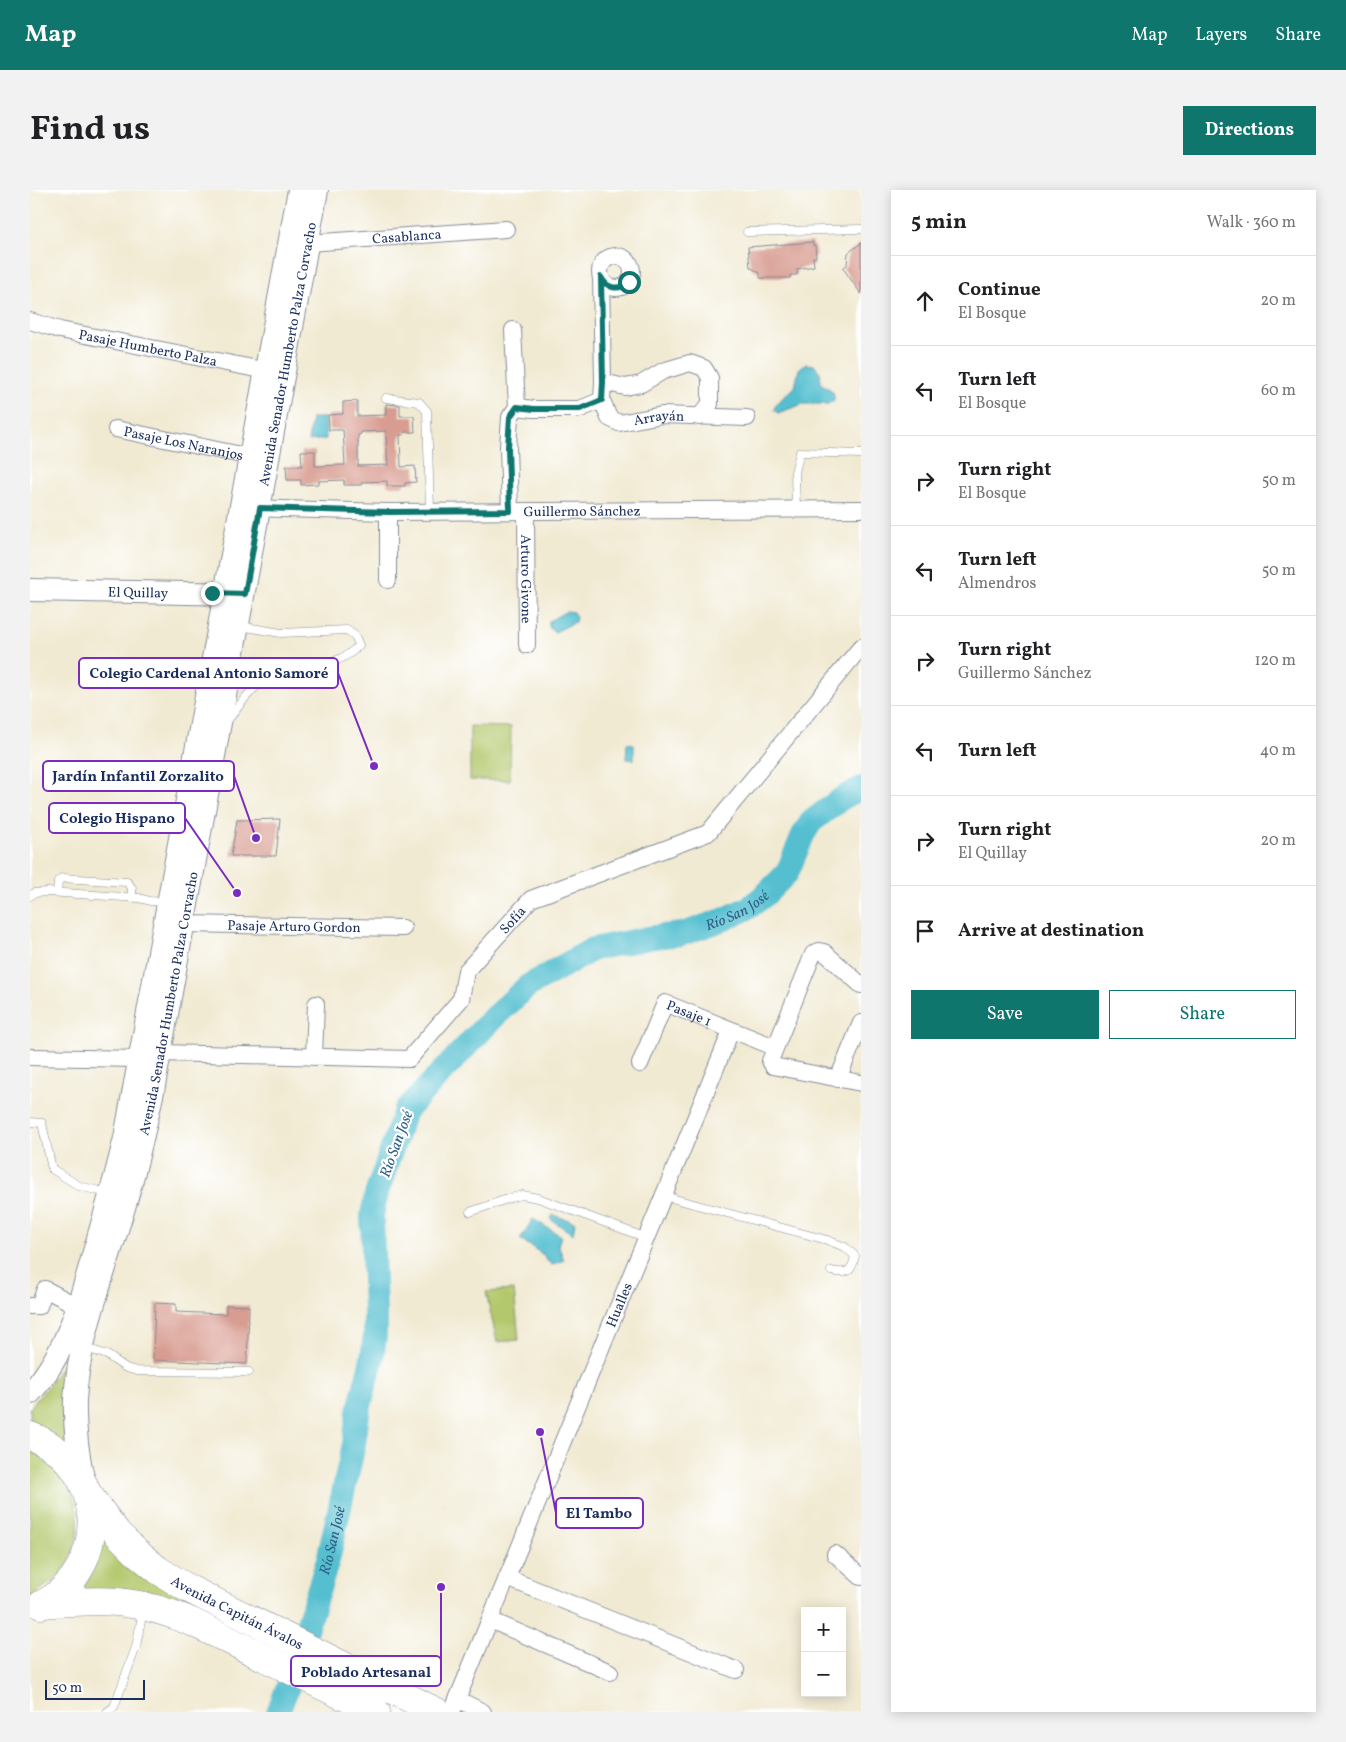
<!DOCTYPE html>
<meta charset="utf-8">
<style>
:root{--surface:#fff;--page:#f2f2f2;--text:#202124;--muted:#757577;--line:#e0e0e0;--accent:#0f766e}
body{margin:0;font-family:Vollkorn,serif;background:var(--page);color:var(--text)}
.controls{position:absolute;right:15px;bottom:15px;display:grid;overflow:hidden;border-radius:0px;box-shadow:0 2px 12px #0003}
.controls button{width:45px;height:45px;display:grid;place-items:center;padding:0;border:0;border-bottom:1px solid var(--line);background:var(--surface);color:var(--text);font:25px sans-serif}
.scale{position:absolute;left:15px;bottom:12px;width:100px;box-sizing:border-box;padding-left:5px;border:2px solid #1b2f5e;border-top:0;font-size:14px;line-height:18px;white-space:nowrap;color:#1b2f5e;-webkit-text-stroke:4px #fff;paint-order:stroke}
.stop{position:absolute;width:15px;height:15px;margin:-11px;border:4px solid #0f766e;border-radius:50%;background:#fff}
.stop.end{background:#0f766e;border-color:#fff;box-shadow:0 1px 5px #0008}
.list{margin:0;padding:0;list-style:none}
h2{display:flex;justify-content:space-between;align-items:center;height:65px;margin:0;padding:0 20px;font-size:21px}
h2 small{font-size:16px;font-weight:400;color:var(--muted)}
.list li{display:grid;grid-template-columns:32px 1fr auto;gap:15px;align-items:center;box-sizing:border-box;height:90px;padding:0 20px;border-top:1px solid var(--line)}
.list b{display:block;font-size:19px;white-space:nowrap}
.list p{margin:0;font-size:16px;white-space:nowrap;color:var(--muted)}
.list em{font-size:16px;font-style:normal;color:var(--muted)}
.actions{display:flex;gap:10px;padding:15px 20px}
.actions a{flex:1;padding:11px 0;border:1px solid var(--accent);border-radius:0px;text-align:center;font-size:18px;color:var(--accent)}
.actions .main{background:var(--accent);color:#fff}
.icon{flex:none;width:28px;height:28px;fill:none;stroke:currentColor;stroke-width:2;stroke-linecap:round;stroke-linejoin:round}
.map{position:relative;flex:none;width:831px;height:1522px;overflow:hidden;border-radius:0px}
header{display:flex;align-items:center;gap:30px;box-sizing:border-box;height:70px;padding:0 25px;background:var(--accent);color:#fff}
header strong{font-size:24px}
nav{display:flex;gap:28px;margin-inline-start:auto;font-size:18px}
.intro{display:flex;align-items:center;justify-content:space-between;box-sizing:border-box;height:120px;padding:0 30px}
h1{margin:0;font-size:35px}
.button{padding:12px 22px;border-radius:0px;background:var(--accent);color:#fff;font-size:18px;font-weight:700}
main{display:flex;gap:30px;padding:0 30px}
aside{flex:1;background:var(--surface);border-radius:0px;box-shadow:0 2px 12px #0003}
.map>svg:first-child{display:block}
</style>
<header>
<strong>Map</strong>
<nav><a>Map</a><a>Layers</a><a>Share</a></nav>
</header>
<div class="intro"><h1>Find us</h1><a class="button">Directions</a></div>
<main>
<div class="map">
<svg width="831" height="1522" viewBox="0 0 831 1522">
<rect width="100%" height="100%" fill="#fff"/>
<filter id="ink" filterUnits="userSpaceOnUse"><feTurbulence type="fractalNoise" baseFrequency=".02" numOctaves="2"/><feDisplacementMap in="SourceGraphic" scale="10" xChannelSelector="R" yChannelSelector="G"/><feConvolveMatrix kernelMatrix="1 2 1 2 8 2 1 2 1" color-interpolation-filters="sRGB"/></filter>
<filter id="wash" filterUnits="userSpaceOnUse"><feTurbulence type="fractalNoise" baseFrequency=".0096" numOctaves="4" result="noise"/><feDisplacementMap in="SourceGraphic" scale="20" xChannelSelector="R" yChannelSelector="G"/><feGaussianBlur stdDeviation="1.12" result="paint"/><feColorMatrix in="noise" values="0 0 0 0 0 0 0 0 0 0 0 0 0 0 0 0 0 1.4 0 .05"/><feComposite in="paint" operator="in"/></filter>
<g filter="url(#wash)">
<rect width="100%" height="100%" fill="#f1ead3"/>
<path fill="#b3c86c" stroke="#677c65" d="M440 536 481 537 480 590H440Z
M484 1100 489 1150 467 1152 456 1102Z
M42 1161 37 1257 0 1237V1218L19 1195Z
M0 1262C40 1276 59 1326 42 1364 40 1370 37 1377 33 1381 24 1391 11 1399 0 1408Z
M72 1341 172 1417 232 1452 45 1407C64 1386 68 1369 72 1341Z"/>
<path fill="#54bfd0" stroke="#387797" d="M775 174 784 175 790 182 791 194C799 198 805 200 804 210L798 214H773L748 223 744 220 746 214 765 197 769 179Z
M282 228H295L296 249 278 251Z
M537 421 543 422 546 427 545 432 525 442C520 440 518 437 519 431Z
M597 553 604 554V570L596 569Z
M523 1025 545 1032 543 1044 520 1029Z
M503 1029 531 1046 528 1055 534 1070 522 1075 514 1068 515 1066 490 1049Z"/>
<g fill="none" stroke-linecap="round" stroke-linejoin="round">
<path stroke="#54bfd0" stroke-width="24" id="s1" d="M248 1522 257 1499 298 1370 324 1254 328 1223 342 1169 345 1145V1124L342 1026 346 1005 375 921 464 827 498 796 563 759 624 747 652 744 695 729 718 718 734 706 757 683 773 645 781 632 811 609 831 598"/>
</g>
<g id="blocks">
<path fill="#d89c91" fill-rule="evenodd" d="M783 52V56L785 55 786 67H783L784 76 767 79V85H760V88H730V83L720 77 718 57Z
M831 53V104L813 78 817 75 818 63Z
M327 211V226L356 225V214L370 215V226H384L385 242H374V245H370L371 277 385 276 386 292 375 293V296H357V291L332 292V295H314V290L289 291V294L271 295V290H257L256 276H272L271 261H285V276L315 275 313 240H299L298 225 313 224V212ZM356 241 358 275 328 276V245L331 244V242Z
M250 629 246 666H201L207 630Z
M125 1113 146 1114V1122L196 1124V1115L219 1116 217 1174 123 1170Z"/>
</g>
</g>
<g filter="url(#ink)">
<use href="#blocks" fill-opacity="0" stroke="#868c98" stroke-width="1"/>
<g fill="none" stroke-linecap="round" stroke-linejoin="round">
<g stroke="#868c98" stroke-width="9">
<path id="lane" d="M717 42 831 39
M356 208 389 212 397 221 400 321
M766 320 765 282 770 262 831 264
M197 531C205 522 217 503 227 496 258 476 304 483 329 455L325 446 317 440 251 443 210 436
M27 703 28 691 32 688 97 692 102 698V708
M0 706 4 703 18 702 109 708 120 711 137 712
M0 932 12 933 22 979 49 996 78 1003
M634 1006 797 1050 815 1057 825 1066C822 1083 817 1084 801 1081
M440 1022 480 1008 492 1005 508 1008 617 1048
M56 1158 77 1165 96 1178 107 1181 219 1182
M77 1522 84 1517 106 1457 113 1420"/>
</g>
<g stroke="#868c98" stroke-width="18">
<g id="street">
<path id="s2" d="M278 53 476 39"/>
<circle cx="586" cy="82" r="16"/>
<path id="s3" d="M0 131 30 140 237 181"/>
<path d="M573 192 595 197 611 194 633 181 660 173 674 178 680 188V214L669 227"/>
<path id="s4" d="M572 210 579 228 589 233 632 225 717 228"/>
<path d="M487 217 504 219H550L572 210 573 192 571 87"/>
<path id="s5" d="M86 239 221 267"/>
<path id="s6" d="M218 318 358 322 831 319"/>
<path d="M480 321 478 257 480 227 487 217 483 140"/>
<path id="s7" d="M496 321 497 455"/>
<path d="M358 322V390"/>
<path id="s8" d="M154 734 373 738"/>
<path d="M831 795 794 762 789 761 783 764 740 871 743 876 831 893"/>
<path id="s9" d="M130 863 379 869 431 809 436 781 501 709 678 643 831 457"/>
<path d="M0 867 109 869"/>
<path d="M284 867 286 814"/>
<path id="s10" d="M610 874 635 813 744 857"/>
<path d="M808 889 831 833"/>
<path d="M0 1116H9L15 1099 47 1116"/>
<path d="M805 1364 831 1387"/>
<path d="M477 1388 706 1480"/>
<path d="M460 1430 580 1482"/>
<path d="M427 1509 453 1522"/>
<path id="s11" d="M422 1522 701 841"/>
</g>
</g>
<g stroke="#868c98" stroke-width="24">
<g id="secondary">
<path id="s12" d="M0 400 209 404"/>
<path d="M0 1203C35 1167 51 1109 64 1062 75 1024 86 986 95 948L269 0"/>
<path id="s13" d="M54 1293C48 1266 44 1239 45 1210 48 1151 73 1087 90 1030 104 988 113 945 123 901L287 0"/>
</g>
</g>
<g stroke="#868c98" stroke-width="29">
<g id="highway">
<path d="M0 1246C77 1273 83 1378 11 1415"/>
<path id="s14" d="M58 1304 87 1343 106 1362 128 1380 157 1398 407 1522"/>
<path d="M13 1414C72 1409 108 1408 164 1433L346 1522"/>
</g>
</g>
<use href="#lane" stroke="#fff" stroke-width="8"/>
<use href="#street" stroke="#fff" stroke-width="16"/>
<use href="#secondary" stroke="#fff" stroke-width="22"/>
<use href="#highway" stroke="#fff" stroke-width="28"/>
</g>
</g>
<g fill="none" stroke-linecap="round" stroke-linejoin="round" filter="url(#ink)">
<path stroke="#0f766e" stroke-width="6" d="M182 403 215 404 230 318 358 322 480 321 478 257 480 227 487 217 504 219H550L572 210 573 192 571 87C577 99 589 101 599 92"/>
</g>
<g text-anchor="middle" stroke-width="4.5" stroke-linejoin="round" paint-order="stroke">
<g font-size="14" fill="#1b2f5e" stroke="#fff">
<text dy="5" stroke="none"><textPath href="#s2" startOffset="99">Casablanca</textPath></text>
<text dy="5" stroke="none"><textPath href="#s3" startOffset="121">Pasaje Humberto Palza</textPath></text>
<text dy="5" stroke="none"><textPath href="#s13" startOffset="1152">Avenida Senador Humberto Palza Corvacho</textPath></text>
<text dy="5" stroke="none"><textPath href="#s4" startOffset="71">Arrayán</textPath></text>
<text dy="5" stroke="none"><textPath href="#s5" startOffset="69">Pasaje Los Naranjos</textPath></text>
<text dy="5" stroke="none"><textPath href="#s6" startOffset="334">Guillermo Sánchez</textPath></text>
<text dy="5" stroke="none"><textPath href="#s7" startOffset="68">Arturo Givone</textPath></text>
<text dy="5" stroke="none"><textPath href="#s12" startOffset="108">El Quillay</textPath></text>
<text dy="5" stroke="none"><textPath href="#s9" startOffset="426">Sofía</textPath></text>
<text dy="5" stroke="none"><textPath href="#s8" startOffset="110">Pasaje Arturo Gordon</textPath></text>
<text dy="5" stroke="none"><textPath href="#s13" startOffset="492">Avenida Senador Humberto Palza Corvacho</textPath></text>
<text dy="5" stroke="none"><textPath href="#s10" startOffset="92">Pasaje 1</textPath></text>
<text dy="5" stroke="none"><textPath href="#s11" startOffset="440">Hualles</textPath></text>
<text dy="5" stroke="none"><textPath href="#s14" startOffset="194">Avenida Capitán Ávalos</textPath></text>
</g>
<g font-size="15" font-style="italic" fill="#2f6186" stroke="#fff">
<text dy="5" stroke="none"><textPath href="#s1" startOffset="1020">Río San José</textPath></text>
<text transform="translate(366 954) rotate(-70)" y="5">Río San José</text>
<text dy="5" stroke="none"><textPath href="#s1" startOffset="180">Río San José</textPath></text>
</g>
</g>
<path fill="none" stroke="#7b2cbf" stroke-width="2" d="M344 576L308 483M226 648L204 586M207 703L155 628M510 1242L526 1323M411 1397L411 1481"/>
<g fill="#7b2cbf" stroke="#fff" stroke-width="2">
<circle cx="344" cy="576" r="5"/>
<circle cx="226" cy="648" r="5"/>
<circle cx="207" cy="703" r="5"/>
<circle cx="510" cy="1242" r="5"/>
<circle cx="411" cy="1397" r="5"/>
</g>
<g fill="#fff" stroke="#7b2cbf" stroke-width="2">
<rect x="49" y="468" width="259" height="30" rx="5"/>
<rect x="13" y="571" width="191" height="30" rx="5"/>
<rect x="19" y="613" width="136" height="30" rx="5"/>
<rect x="526" y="1308" width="87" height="30" rx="5"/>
<rect x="261" y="1466" width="150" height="30" rx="5"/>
</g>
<g font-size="15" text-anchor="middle" font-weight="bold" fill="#1b2f5e">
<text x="179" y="488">Colegio Cardenal Antonio Samoré</text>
<text x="108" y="591">Jardín Infantil Zorzalito</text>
<text x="87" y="633">Colegio Hispano</text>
<text x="569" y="1328">El Tambo</text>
<text x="336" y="1487">Poblado Artesanal</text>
</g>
</svg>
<div class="controls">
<button>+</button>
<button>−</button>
</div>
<div class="scale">50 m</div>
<div class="stop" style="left:599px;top:92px"></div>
<div class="stop end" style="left:182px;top:403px"></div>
</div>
<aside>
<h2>5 min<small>Walk · 360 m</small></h2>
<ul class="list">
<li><svg class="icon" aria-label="ahead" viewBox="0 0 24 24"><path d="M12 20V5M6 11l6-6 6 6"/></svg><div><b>Continue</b><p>El Bosque</p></div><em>20 m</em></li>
<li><svg class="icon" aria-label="left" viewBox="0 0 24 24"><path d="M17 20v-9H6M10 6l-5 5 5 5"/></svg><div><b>Turn left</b><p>El Bosque</p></div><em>60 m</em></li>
<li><svg class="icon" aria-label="right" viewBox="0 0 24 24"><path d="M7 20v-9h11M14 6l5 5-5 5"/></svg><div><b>Turn right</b><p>El Bosque</p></div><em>50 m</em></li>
<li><svg class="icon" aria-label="left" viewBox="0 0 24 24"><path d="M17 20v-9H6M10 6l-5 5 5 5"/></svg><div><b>Turn left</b><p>Almendros</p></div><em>50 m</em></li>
<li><svg class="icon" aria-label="right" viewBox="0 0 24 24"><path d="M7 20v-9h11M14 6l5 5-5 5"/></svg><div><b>Turn right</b><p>Guillermo Sánchez</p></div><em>120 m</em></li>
<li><svg class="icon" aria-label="left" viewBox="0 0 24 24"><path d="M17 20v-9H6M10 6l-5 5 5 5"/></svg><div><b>Turn left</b></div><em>40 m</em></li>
<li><svg class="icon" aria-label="right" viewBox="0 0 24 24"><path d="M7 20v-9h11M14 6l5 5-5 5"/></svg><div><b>Turn right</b><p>El Quillay</p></div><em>20 m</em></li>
<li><svg class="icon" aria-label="arrive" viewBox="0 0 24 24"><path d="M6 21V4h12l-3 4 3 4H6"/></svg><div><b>Arrive at destination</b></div></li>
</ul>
<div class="actions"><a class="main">Save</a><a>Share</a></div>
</aside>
</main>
